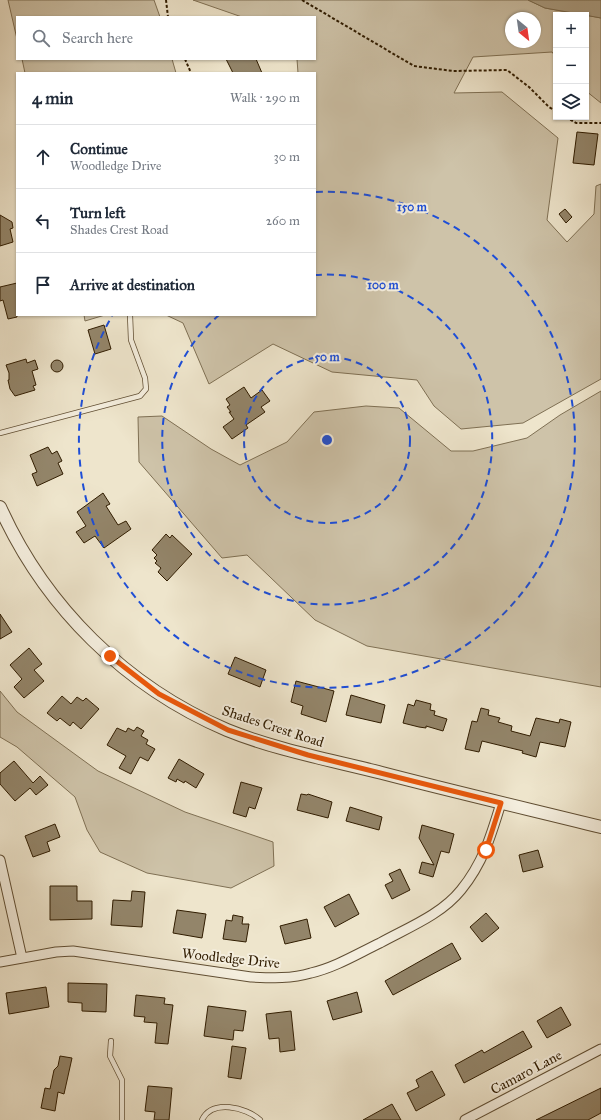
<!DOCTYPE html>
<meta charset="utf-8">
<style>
:root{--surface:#fff;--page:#f6f6f7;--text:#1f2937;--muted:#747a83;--line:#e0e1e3}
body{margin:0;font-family:"IM FELL Great Primer",serif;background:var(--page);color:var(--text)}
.controls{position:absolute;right:12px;top:12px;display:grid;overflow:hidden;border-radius:0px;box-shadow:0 1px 3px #0004}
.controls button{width:36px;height:36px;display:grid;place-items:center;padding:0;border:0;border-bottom:1px solid var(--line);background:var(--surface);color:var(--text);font:20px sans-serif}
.compass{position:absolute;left:505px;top:12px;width:36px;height:36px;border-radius:50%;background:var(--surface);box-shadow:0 1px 3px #0004;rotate:151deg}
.stop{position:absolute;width:12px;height:12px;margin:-9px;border:3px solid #ea580c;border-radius:50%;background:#fff}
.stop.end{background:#ea580c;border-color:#fff;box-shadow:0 1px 4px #0008}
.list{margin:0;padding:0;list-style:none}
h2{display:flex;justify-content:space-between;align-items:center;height:52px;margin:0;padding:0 16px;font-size:17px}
h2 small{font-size:13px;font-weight:400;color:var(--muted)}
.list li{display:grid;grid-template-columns:26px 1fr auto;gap:12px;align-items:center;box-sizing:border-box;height:64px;padding:0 16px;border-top:1px solid var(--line)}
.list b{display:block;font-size:15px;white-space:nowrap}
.list p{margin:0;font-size:13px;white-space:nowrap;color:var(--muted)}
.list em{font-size:13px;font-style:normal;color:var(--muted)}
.icon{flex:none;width:22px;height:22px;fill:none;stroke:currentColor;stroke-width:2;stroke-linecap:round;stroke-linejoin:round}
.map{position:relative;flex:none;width:601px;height:1120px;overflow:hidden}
.search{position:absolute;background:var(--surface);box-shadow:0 1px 3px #0004;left:16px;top:16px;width:300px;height:44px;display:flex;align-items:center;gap:10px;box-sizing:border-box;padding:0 14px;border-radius:0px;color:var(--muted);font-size:15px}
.panel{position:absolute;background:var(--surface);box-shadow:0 1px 3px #0004;left:16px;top:72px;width:300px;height:244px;border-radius:0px}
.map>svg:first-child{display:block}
</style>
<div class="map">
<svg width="601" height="1120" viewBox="0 0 601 1120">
<rect width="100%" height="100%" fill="#eee5cc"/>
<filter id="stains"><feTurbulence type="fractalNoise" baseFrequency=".005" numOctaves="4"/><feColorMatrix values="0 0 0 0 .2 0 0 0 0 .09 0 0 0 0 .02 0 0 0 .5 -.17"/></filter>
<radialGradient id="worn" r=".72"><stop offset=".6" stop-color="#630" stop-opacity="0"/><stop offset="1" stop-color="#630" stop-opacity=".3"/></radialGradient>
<path fill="#cec3a9" stroke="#7f7054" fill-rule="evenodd" d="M8 0H154L160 17H17V39Z
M193 0H528L545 8 584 15H556V57L552 52 473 57 454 93 502 92 558 138 547 220 567 242 594 214 596 186 601 184V379L523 423 461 429 434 406 417 380 332 372 273 344 209 384 183 323 166 315H315V73H298L297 59H315V17H242ZM511 18H535V42H511Z
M586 15 601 18V103L586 91Z
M22 59H172L176 73H25Z
M84 315H105L85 321Z
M601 391V687L367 646 315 620 247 555 222 558 139 462 138 417 162 416 211 449 240 465 287 442 314 412 366 406 399 408 451 451H473L527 438 560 415Z
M0 691 17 712 98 771 185 812 273 842 274 866 231 888 147 873 100 852 87 830 75 797 17 747 0 737Z"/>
<path fill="#ada187" stroke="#7b6c51" d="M528 0H601V18L545 8Z"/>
<path fill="#93856a" stroke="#301c00" d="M226 59H256L262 73H233Z
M577 132 598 134 594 165 573 163Z
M565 209 572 217 566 223 559 214Z
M0 215 12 222 13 228 10 229 13 242 0 246Z
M17 283V317L8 319 3 300 0 301V287Z
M104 325 111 349 95 354 88 330Z
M26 359 27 363 35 360 38 369 32 371 36 385 33 386 35 390 15 396 10 389 8 380H9V373L6 365Z
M51 366a6 6 0 1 1 12 0a6 6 0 1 1-12 0Z
M244 387 251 398 262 390 270 401 261 407 265 412 246 425 248 428 232 439 223 427 234 419 229 412H231L227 407 230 405 226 399Z
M48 447 52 454 57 451 62 461 58 463 63 474 37 486 32 474 37 472 30 455Z
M103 493 110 504 106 506 118 525 126 521 131 529 104 548 95 536 84 543 76 532 86 526 77 512Z
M166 534 170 538 172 535 192 554 167 581 158 572 161 568 155 563 157 561 154 558 157 555 152 550Z
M0 614 12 632 0 639Z
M29 648 42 664 34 670 44 681 24 698 14 687 22 679 10 665Z
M235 657 266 670 260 687 228 674Z
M296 681 334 691 326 722 301 714 303 706 291 702Z
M351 695 385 705 381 723 346 715Z
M62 696 71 704 77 697 83 701 86 698 99 709 81 729 73 722 70 726 60 718 57 721 47 713Z
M416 700 431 704 430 710 435 711 434 715 447 719 443 731 426 726V728L419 727 403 723 408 704 414 706Z
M481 708 489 710 488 715 500 718 498 722 512 726 511 731 530 736 536 718 559 723 560 719 571 722 565 747 540 742 536 757 522 753 523 751 482 741 479 752 465 749 472 721 477 722Z
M137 727 144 731 141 736 148 740 146 744 155 749 148 761 140 757 131 774 119 768 126 756 107 745 117 728 126 732 128 728 134 731Z
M179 759 204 774 196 788 185 781 184 783 177 779 176 782 168 778Z
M14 761 33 783 40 776 48 785 36 795 30 788 15 801 0 784V773Z
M241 782 262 788 255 809 249 807 246 817 233 813Z
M301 794 307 795 308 794 332 802 328 818 297 810Z
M350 807 382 817 379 830 346 821Z
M55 824 60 837 47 842 50 851 33 857 25 836Z
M422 825 454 834 449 853 441 851 433 877 419 873 422 862 434 865 419 838Z
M538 850 543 867 523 872 519 855Z
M400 869 410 890 392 899 385 885 393 881 389 874Z
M50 886H77V901H92V919L50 920Z
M132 891 145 892 142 927 111 925 113 900 131 901Z
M349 894 359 914 335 927 324 907Z
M177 910 206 914 202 938 173 933Z
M486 913 499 928 482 942 470 927Z
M233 915 243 917 242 924H249L246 942 223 939 226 920 232 921Z
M307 919 311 938 285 944 280 926Z
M452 943 461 959 393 995 385 981Z
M68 983 107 984 106 1012 82 1011V1003L68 1002Z
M46 987 49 1007 9 1014 6 993Z
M357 992 362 1012 333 1020 327 1001Z
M136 995 165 998 164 1004 173 1005 168 1044 155 1043 157 1023 144 1022 145 1017 134 1016Z
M208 1006 246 1011 243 1031 234 1030 233 1040 204 1036Z
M561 1007 571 1025 547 1038 537 1021Z
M291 1011 295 1050 280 1052 279 1038 269 1039 266 1014Z
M523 1031 532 1047 464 1083 455 1065 482 1050 484 1053Z
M232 1046 246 1048 241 1079 228 1077Z
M60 1056 72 1058 64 1094 58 1092 55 1111 41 1108 45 1088 50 1089 54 1070 58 1066Z
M432 1071 445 1095 416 1111 407 1093 419 1087 416 1080Z
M148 1086 172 1088 169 1120H154L155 1112 145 1111Z
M601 1088V1113L588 1120H536Z
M392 1104 401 1120H363Z"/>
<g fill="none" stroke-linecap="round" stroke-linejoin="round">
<g stroke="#604e33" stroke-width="6">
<path id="service" d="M0 433 140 396 146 389 145 378 131 340 130 315
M111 1041 110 1056 122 1080V1120
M202 1120C212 1099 246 1107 260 1120"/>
</g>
<g stroke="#604e33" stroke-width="11">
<path id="minor" d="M0 860 22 958
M0 962 56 952 73 951 251 977C272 978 291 979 311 973 336 967 357 954 380 943 407 928 441 915 461 890 483 863 491 836 501 803
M465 1120 601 1049"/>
</g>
<g stroke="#604e33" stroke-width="14">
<path id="tertiary" d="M0 507C45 607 126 687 227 730 276 750 331 760 382 773 455 792 528 809 601 827"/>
</g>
<path stroke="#301c00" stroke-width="2" stroke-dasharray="3 2" stroke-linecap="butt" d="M166 0 168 17
M302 0 414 66 453 71 507 70 529 87 549 107 556 111
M185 59 191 73
M566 117 576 123H601"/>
<use href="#service" stroke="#f4eede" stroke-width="4.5"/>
<use href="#minor" stroke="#f4eede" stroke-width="9"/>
<use href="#tertiary" stroke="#f4eede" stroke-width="12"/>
</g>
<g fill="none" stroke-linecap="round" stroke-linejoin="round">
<path stroke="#ea580c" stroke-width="5" d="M110 656 159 694 228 730 308 755 501 803 486 850"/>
</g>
<g fill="none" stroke="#1d4ed8" stroke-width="2" stroke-dasharray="7 5">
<circle cx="327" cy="440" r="83"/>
<path d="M315 275A165 165 0 1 1 219 315"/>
<path d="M316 192A248 248 0 1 1 112 316"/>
</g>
<g text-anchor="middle" stroke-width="4" stroke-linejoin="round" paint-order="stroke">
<g font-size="14" fill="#301c00" stroke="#f4eede">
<text transform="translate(273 726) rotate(18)" y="5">Shades Crest Road</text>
<text transform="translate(231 958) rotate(6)" y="5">Woodledge Drive</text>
<text transform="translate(526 1072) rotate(-28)" y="5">Camaro Lane</text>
</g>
</g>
<circle cx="327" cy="440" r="6" fill="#1d4ed8" stroke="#f4eede" stroke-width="2"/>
<g font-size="12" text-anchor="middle" font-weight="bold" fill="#1d4ed8" stroke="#f4eede" stroke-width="4" stroke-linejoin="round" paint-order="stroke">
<text x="412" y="211">150 m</text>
<text x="383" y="289">100 m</text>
<text x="327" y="361">50 m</text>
</g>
<rect width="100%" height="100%" filter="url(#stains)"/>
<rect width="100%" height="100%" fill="url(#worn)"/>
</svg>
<div class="controls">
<button>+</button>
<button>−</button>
<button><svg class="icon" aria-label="layers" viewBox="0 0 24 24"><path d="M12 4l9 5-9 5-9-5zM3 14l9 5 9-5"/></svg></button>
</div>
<svg class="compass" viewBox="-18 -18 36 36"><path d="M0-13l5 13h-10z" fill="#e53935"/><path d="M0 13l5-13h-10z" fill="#747a83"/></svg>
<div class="stop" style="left:486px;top:850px"></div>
<div class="stop end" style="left:110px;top:656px"></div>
<div class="search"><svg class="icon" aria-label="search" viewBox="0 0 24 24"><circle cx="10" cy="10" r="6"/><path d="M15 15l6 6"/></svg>Search here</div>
<section class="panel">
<h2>4 min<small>Walk · 290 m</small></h2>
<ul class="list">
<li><svg class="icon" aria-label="ahead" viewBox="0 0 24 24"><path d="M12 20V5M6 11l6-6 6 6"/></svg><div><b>Continue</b><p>Woodledge Drive</p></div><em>30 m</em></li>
<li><svg class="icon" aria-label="left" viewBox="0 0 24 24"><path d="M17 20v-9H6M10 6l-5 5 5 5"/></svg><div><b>Turn left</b><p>Shades Crest Road</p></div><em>260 m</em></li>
<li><svg class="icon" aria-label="arrive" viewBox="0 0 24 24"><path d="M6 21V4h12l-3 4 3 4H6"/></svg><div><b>Arrive at destination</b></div></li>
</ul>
</section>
</div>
